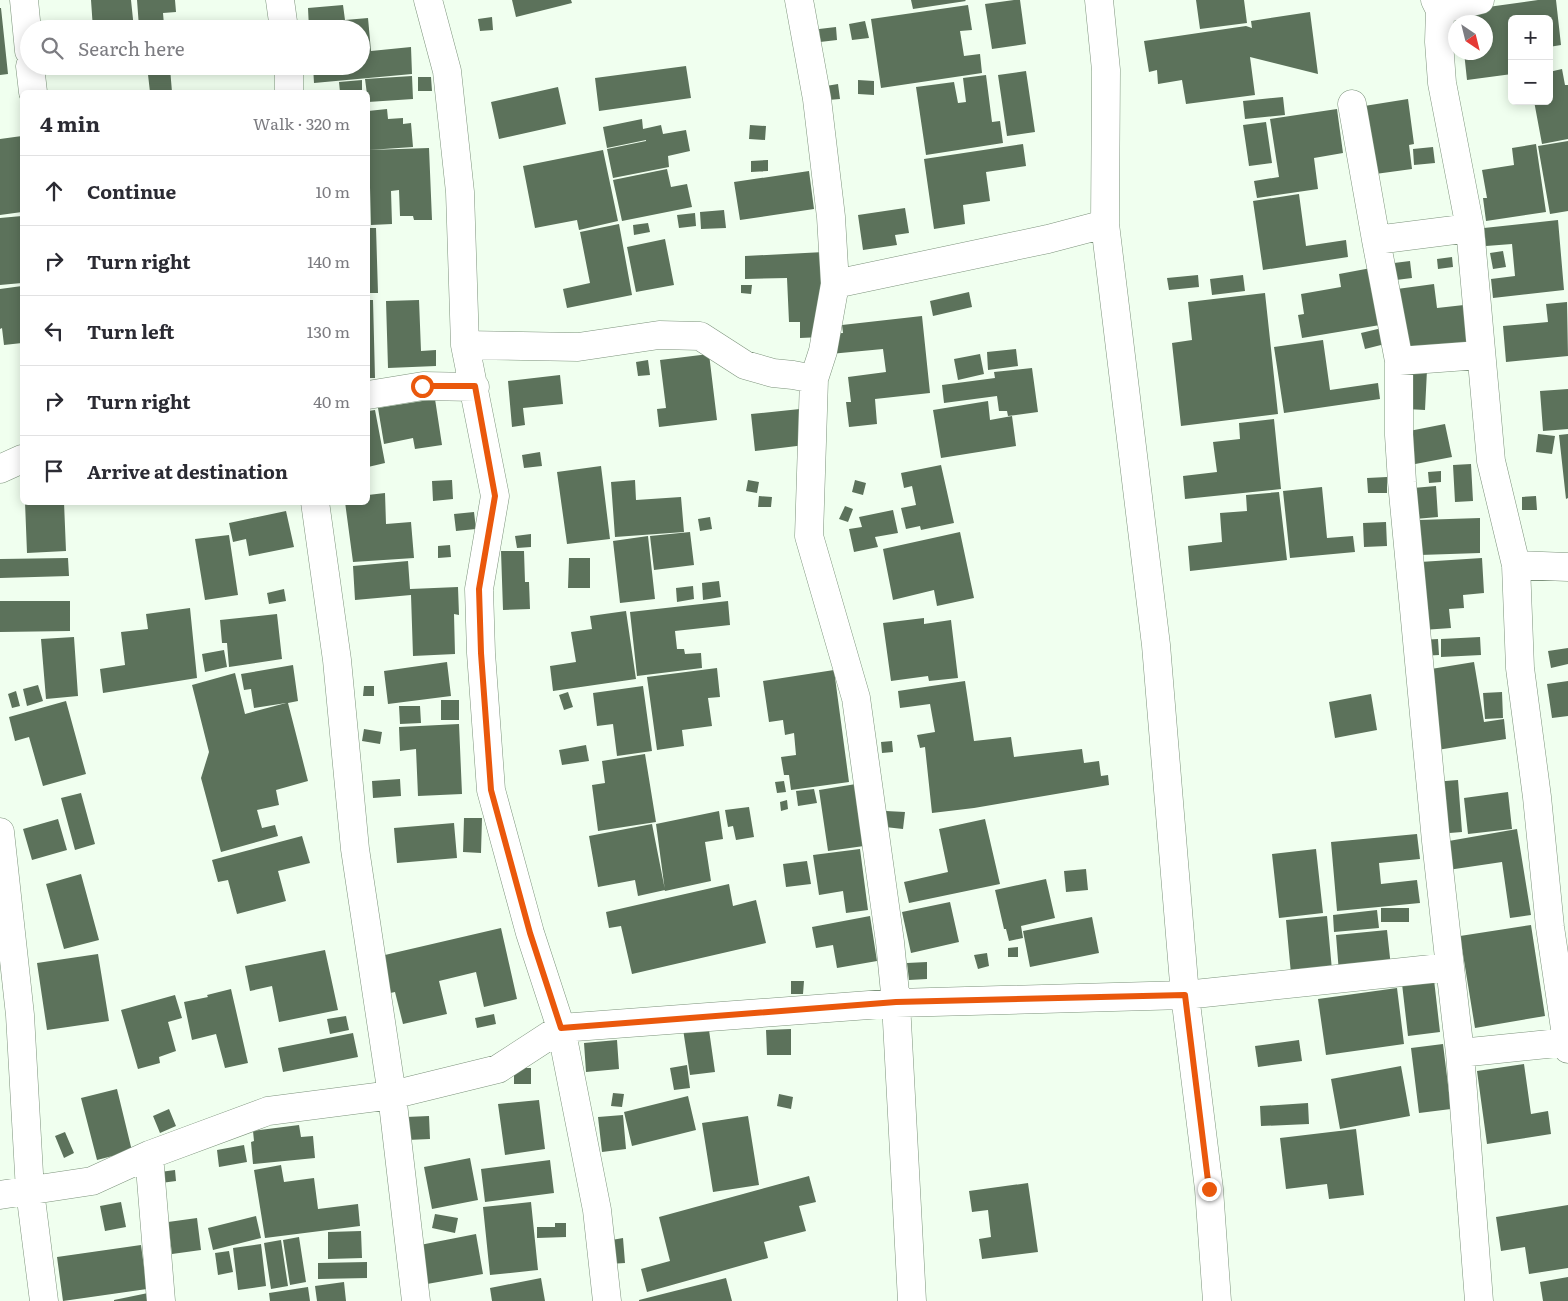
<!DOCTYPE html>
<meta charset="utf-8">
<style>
:root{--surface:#fff;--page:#f2f2f3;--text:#2b2b33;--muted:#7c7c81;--line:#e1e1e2}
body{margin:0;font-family:Literata,serif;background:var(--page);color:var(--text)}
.controls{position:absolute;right:15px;top:15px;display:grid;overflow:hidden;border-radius:8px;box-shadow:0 2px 12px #0003}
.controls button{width:45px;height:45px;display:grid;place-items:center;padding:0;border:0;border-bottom:1px solid var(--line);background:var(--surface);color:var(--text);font:25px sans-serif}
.compass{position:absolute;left:1448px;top:15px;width:45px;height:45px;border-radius:50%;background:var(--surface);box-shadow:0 2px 12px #0003;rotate:145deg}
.stop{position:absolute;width:15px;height:15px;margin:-11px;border:4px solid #ea580c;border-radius:50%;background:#fff}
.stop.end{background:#ea580c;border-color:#fff;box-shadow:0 1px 5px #0008}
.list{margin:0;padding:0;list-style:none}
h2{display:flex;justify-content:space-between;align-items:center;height:65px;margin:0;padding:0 20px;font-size:21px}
h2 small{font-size:16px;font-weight:400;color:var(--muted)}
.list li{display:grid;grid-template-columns:32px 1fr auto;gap:15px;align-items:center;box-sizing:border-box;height:70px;padding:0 20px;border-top:1px solid var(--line)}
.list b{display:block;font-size:19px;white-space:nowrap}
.list em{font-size:16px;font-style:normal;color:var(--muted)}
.icon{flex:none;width:28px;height:28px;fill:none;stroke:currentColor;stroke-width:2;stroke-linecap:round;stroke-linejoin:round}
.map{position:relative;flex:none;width:1568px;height:1301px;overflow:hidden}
.search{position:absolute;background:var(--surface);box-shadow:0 2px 12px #0003;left:20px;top:20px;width:350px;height:55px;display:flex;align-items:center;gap:12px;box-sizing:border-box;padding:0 18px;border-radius:28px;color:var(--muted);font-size:19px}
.panel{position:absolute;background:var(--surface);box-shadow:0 2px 12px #0003;left:20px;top:90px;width:350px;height:415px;border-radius:8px}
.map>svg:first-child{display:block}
</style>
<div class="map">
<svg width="1568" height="1301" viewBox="0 0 1568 1301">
<rect width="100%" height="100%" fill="#f0ffef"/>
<path fill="#5c725b" d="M91 0H131L134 29H93Z
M137 0H175L176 12 163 13 164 25 139 27Z
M512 0H571L572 3 516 17Z
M911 0H965L966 1 913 9Z
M1014 0H1020L1026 44 992 49 985 4Z
M1196 0H1244L1247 23 1200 29Z
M1538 0H1556L1561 45 1549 47V19H1512V74L1467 80 1464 52H1486V22H1460L1459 11Z
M343 5 345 20 368 18 371 51 411 47 412 74 314 83 313 66H361V29H309L308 8Z
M968 5 972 30 960 31 964 56 980 54 982 73 881 88 871 19Z
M0 8H1L8 74 0 75Z
M1310 12 1318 74 1250 57 1255 95 1186 104 1182 80 1158 84 1157 70 1149 72 1144 41 1246 26 1252 28 1251 21Z
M492 17 493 30 480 31 478 19Z
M865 21 869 38 852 40 849 24Z
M836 27 837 40 820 42 819 29Z
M147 66H178V68H170L172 92H150Z
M686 66 691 98 599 111 595 78Z
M1562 69 1565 85H1568V139L1542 144 1534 101H1549V72Z
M1026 71 1035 132 1007 136 998 75Z
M986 75 992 122 1000 121 1003 143 926 155 916 87 954 82 958 103 966 102 963 78Z
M412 76 413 99 368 102 365 79Z
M418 77H431L432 91H418Z
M362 80V92H340L339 82Z
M858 80 874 81V95L858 94Z
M838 84 840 99 828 100 826 86Z
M558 87 566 124 499 139 491 102Z
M1283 97 1285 115 1245 119 1243 101Z
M1408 99 1414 144 1409 145 1412 169 1368 175 1358 107Z
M387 109 388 119 403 118V124L411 123 413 147 369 150 368 111Z
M1337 109 1343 153 1314 158 1318 189 1257 198 1254 181 1279 177 1270 119Z
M642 119 643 129 661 125 663 134 686 130 690 151 668 156 669 167 613 178 607 149 646 141V140L607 148 603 127Z
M1266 122 1272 163 1249 166 1243 125Z
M750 125 766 126 765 140 749 139Z
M22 136V212L0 215V139Z
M1568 141V211L1550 214 1538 146Z
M1023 144 1026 166 986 172 990 201 963 205 965 224 934 229 924 159Z
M1536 144 1546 212 1486 221 1483 198H1487L1482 170 1514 165 1512 148Z
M1433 147 1435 163 1414 165 1413 149Z
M429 148 432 220H414L413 216H400L399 190 391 191 392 224 371 225 369 150Z
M603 150 618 221 579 230 577 220 535 228 523 166Z
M768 160V171L751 172V161Z
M667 169 671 187 687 184 692 207 622 221 613 180Z
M809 171 814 209 740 220 734 182Z
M1299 194 1306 246 1346 240 1348 257 1263 270 1253 201Z
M905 208 909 233 895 235 897 245 863 250 858 215Z
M724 210 726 228 701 229 700 212Z
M695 213 696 226 679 228 677 215Z
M22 216V283L0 285V218Z
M1558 220 1564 290 1493 298 1491 279 1515 276 1512 244 1486 246 1484 228Z
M648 223 650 232 634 235 633 225Z
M619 224 632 295 567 308 563 289 590 283 580 232Z
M368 228H376L378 293H368Z
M665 239 674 285 636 292 627 247Z
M1503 251 1506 267 1493 269 1490 253Z
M824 252 822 337 800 338V322H789L787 278 745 279V256Z
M1452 257 1453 267 1438 269 1437 259Z
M1410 261 1412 278 1388 281 1386 264Z
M1371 268 1380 325 1302 338 1298 315 1304 314 1301 294 1341 287 1339 274Z
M1198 275 1199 287 1169 290 1167 278Z
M1243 275 1245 291 1212 295 1210 279Z
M1434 284 1437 308 1464 305 1468 344 1404 352 1397 289Z
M741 285H752L751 294 741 293Z
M22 286V343L4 345 2 328 0 329V289Z
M969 292 972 307 933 316 930 301Z
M1265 293 1278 414 1181 426 1172 343 1192 340 1188 302Z
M368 300H373L375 378H368Z
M419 300 421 351 436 350V366L388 368 386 301Z
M1567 302 1568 356 1506 362 1503 326 1548 322 1546 304Z
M922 316 930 393 875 399 877 424 849 427 846 402H851L848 377 886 372 883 349 830 354 828 334 843 333 842 325Z
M1382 328 1385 344 1365 349 1361 333Z
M1323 340 1330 390 1378 383 1380 399 1284 413 1274 347Z
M1016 349 1018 366 988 370 987 352Z
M709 354 717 420 659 427 657 409 666 408 660 360Z
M980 354 984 374 958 380 954 359Z
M648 360 650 375 638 376 636 362Z
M1032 368 1038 412 1008 416 1007 411H999L997 396 944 403 942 385 995 378 994 372Z
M1407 370H1427L1425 410 1406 409Z
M560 375 563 404 523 408 525 425 512 427 508 381Z
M1568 389V429L1543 431 1540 391Z
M435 399 442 445 415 449 413 438 384 444 378 408Z
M988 401 990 420 1012 416 1016 446 941 458 933 410Z
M800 409 805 445 755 451 751 414Z
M375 410 385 463 368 467V411Z
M1274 419 1281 489 1185 499 1183 476 1217 472 1213 442 1240 439 1239 423Z
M1445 424 1452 457 1410 465 1404 432Z
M1538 434 1555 436 1552 454 1536 452Z
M1568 434V498L1566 499 1559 435Z
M540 452 542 466 524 468 522 455Z
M1471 464 1473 501 1455 502 1453 465Z
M941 465 954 523 921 530 920 526 906 529 901 508 916 505 912 486 904 488 901 473Z
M601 466 610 539 567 544 557 472Z
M1441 471V482L1429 483 1428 472Z
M1387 477V493H1368L1367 478Z
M452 480 453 499 433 501 432 481Z
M635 480 636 500 681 497 684 532 615 537 611 482Z
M748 480 759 482 757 493 746 491Z
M855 480 866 483 863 495 852 492Z
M1436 486 1438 517 1415 519 1413 488Z
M1322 487 1327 538 1353 536 1355 552 1290 558 1283 491Z
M1279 492 1287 560 1190 571 1188 546 1222 542 1220 513 1247 511 1246 495Z
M385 493 386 524 411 522 414 558 353 562 345 502H368V495Z
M759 496 772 497 771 507H758Z
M1536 496 1537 510H1522V497Z
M25 502H64L66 551 27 553Z
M845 506 853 509 848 522 839 519Z
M893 510 898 533 875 537 878 547 854 552 849 529 862 527 859 517Z
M286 511 294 547 249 556 246 539 233 542 229 523Z
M474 512 476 529 456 531 454 514Z
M710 517 712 529 700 531 698 519Z
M1480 518V553L1420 555 1419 520Z
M1386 522 1387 546 1364 547 1363 523Z
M690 532 694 565 654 570 650 536Z
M960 532 974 598 937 606 934 590 893 600 883 549Z
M531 534V547L517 548 515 536Z
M229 535 238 595 205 600 195 539Z
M648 536 655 599 620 603 613 541Z
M450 545 451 557 438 558V546Z
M501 551H524L525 582H529L530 609 503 610Z
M68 558 69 576 0 578V559Z
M569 558H590V588H568Z
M1482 558 1484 593 1463 595 1464 608 1449 609 1451 628 1423 630 1420 562Z
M408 561 410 589 458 587 459 615 454 614 455 654 413 656 411 595 355 600 353 566Z
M719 581 721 597 703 600 702 583Z
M693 586 694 599 677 602 676 588Z
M284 589 286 601 269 604 267 593Z
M0 601H70V631L0 632Z
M728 601 730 625 675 631 677 649H684L685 654 701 653 702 668 637 676 630 612Z
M190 608 197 678 103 693 100 669 125 665 121 632 148 629 146 614Z
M626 611 636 679 553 691 550 666 576 662 571 632 592 629 590 616Z
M277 614 282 659 229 667 227 643H222L220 620Z
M924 618V624L951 620 958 678 929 681 928 676 891 681 883 623Z
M74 637 78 696 46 699 41 639Z
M1480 637 1481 655 1441 657V639Z
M1438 639 1439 655 1421 656 1420 640Z
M1568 648V664L1551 668 1548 651Z
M224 650 227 667 205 672 202 654Z
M447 662 451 696 388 704 384 671Z
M1474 662 1484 722 1504 719 1506 739 1431 751V669Z
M293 665 298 701 288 703 308 781 276 790 279 805 257 810 262 828 275 825 278 836 221 852 201 778 209 752 192 685 235 673 245 714 286 703 254 708 251 689 244 690 241 674Z
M717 668 720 697 708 698 712 726 682 730 684 746 657 750 647 677Z
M834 670 849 782 791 790 789 775H784L781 757 796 755 794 733 785 735 783 720 769 722 763 681Z
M965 681 974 741 1011 737 1014 757 1082 749 1084 763 1099 761 1101 776 1108 775 1109 785 974 808 932 813 925 747 920 748 917 735 935 732 930 704 900 708 898 691Z
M1568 681V716L1552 718 1547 684Z
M38 685 43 701 27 706 23 689Z
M364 686H374V696H363Z
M643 686 652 751 617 756 613 724 597 726 593 693Z
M16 691 20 706 12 708 8 694Z
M568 692 573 707 564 710 559 695Z
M1502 692 1503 718 1485 719 1483 693Z
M1371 694 1377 730 1335 738 1329 702Z
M441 700H459V720H441Z
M66 701 86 774 43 786 29 737 15 741 9 717Z
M399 706H420L421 723 400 724Z
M459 724 462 794 418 796 416 749 400 751 399 727Z
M364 729 382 732 380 744 362 741Z
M892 741 893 752 882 753 881 742Z
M586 745 589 761 562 765 559 750Z
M645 754 656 822 598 831 592 785 605 783 602 761Z
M400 779 401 796 373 798 372 781Z
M1458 780 1462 832 1437 834 1433 782Z
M784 781 786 792 777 793 775 782Z
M856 784 864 846 828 851 819 790Z
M814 789 817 803 798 806 796 791Z
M1508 792 1512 829 1468 834 1464 798Z
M81 793 95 844 75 850 61 798Z
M787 800 788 809 781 811 780 802Z
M749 807 754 837 736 840 733 826 728 827 725 810Z
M719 811 723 839 705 842 711 881 665 891 656 824Z
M886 811 905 812 903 829 885 827Z
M464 818H482L481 853 463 852Z
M58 819 67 850 32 860 23 829Z
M985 819 1000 884 909 903 904 882 948 872 939 829Z
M454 823 457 858 397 863 394 828Z
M652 824 665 890 638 896 635 880 598 887 589 836Z
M1517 829 1531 915 1510 918 1502 862 1448 870 1443 842Z
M1417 834 1420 859 1379 863 1381 884 1417 880 1420 903 1337 911 1331 842Z
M302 836 310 863 278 871 286 901 237 914 228 880 218 882 212 860Z
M860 849 868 910 846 913 843 891 819 895 813 855Z
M1316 849 1323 913 1279 918 1272 854Z
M807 861 811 884 786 887 783 864Z
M1086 869 1088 890 1066 892 1064 871Z
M81 874 99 940 64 949 46 884Z
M1046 879 1055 918 1021 926 1023 938 1009 941 1006 929H1004L995 890Z
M729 884 733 906 756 900 766 943 632 974 621 926 609 928 606 912Z
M950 902 959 942 911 953 902 912Z
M1381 908H1409V922H1381Z
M1377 910 1379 928 1334 932 1333 915Z
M870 916 877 961 837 968 833 945 816 948 812 927Z
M1327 916 1332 970 1291 974 1286 920Z
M1092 917 1099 953 1030 967 1023 931Z
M1531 925 1545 1016 1475 1028 1460 936Z
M501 928 517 999 484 1007 476 972 439 981 447 1014 403 1024 395 992 381 995 372 958Z
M1387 930 1391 967 1339 973 1336 935Z
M1018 947V957H1008V948Z
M325 950 338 1010 279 1022 272 986 250 991 245 966Z
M987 953 989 966 978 969 974 955Z
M98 954 109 1021 47 1030 37 963Z
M927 962V979L909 980 907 963Z
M1433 971 1440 1032 1408 1036 1401 975Z
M791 981H804L803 994H791Z
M1397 988 1404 1044 1326 1055 1318 999Z
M231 989 248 1063 225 1068 216 1034 192 1040 184 1002 208 997 207 995Z
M175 995 182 1018 168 1022 176 1051 159 1057 160 1063 138 1069 121 1010Z
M494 1014 496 1024 477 1028 475 1018Z
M346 1016 349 1030 330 1034 327 1019Z
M683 1029 709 1030 715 1072 690 1075Z
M791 1029V1055H767L766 1030Z
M353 1033 358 1057 283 1072 278 1048Z
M617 1040 619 1069 586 1072 584 1043Z
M1299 1040 1302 1061 1258 1067 1255 1046Z
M1443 1044 1451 1109 1419 1113 1411 1048Z
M1524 1064 1531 1114 1548 1111 1551 1134 1487 1144 1477 1071Z
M687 1065 690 1088 674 1090 670 1068Z
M1401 1066 1410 1116 1340 1129 1331 1079Z
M514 1068H531V1084H514Z
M117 1089 132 1151 97 1160 81 1098Z
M613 1093 624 1094 622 1107 611 1106Z
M779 1094 793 1097 791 1109 777 1106Z
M688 1096 696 1130 632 1146 624 1112Z
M539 1100 545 1149 505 1155 498 1104Z
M1308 1103 1309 1124 1261 1126 1260 1106Z
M169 1109 176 1126 160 1133 153 1116Z
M623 1115 626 1149 602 1152 598 1117Z
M429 1116 430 1139 407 1140 406 1117Z
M748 1116 759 1185 713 1192 702 1123Z
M299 1125 301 1137 313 1136 315 1158 253 1164 251 1142 254 1141 253 1131Z
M1356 1129 1364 1195 1329 1199 1327 1184 1286 1189 1280 1138Z
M65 1132 74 1153 64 1158 55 1136Z
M244 1145 247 1162 219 1167 217 1150Z
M470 1158 478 1200 432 1209 424 1167Z
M550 1160 554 1193 485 1202 481 1169Z
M281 1165 284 1182 314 1178 318 1209 358 1204 360 1226 265 1238 254 1170Z
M175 1170 176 1181 161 1183 160 1172Z
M809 1176 816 1202 799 1206 806 1231 764 1242 768 1258 647 1292 641 1269 670 1261 659 1217Z
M1028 1183 1038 1252 982 1259 979 1239 991 1237 988 1210 972 1212 969 1191Z
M121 1202 126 1227 105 1231 100 1206Z
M531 1202 538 1270 490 1275 483 1207Z
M1568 1205V1268L1529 1274 1525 1247 1501 1251 1496 1217Z
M435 1214 458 1218 455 1233 432 1228Z
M256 1216 261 1238 213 1250 208 1228Z
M197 1218 201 1250 172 1254 168 1222Z
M555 1223H566V1237L537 1238V1227H555Z
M361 1231 362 1258 328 1259V1232Z
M476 1234 483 1274 427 1284 420 1245Z
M299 1237 306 1282 290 1285 283 1240Z
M623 1238 625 1263 609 1264 606 1241Z
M281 1240 288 1286 271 1289 264 1243Z
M261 1244 266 1286 238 1290 233 1248Z
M141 1245 147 1289 63 1301 57 1257Z
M229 1251 233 1272 218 1275 215 1253Z
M367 1262V1278L318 1279V1263Z
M1568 1277V1301H1543L1540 1282Z
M541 1278 545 1301H492L490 1288Z
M726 1278 732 1301H639V1300Z
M344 1282 346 1301H317L315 1286Z
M308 1287 310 1301H270L269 1293Z
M148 1293 150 1301H114V1300Z"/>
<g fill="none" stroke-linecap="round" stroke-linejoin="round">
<g stroke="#7d937c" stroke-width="29">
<path id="minor" d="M24 0 29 51
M280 0 284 29
M428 0 447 71 460 192 465 345 495 496 479 589 481 653 491 790 530 933 561 1028 597 1210 607 1301
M799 0 817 99 831 217 835 284
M1099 0 1106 70 1105 224 1156 645 1185 995 1209 1189 1217 1301
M1435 0 1440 10 1439 42 1442 83 1470 228 1491 461 1516 565 1520 668 1537 797 1550 927 1568 1049
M1440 10 1480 0
M30 66 33 92
M289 66V92
M1352 104 1376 240
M1470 228 1376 240 1399 361 1480 355
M465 345 578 347 659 335 700 336 745 365 773 373 793 375 814 379 823 351 835 284 1048 239 1105 224
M1399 361V435L1402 482 1436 841 1450 967
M814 379 809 536 856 698 890 942 896 1003 912 1301
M368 395 423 386 475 387
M0 469 22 459
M315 502 337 660 355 849 392 1095 416 1301
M1516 565 1568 567
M0 832 20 1015 30 1191 44 1301
M1460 1053 1568 1042
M149 1155 161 1301
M0 1195 92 1181 149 1155 268 1111 392 1095 498 1069 561 1028 896 1003 1185 995 1450 967 1460 1053 1479 1301"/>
</g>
<use href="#minor" stroke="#fff" stroke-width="28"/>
</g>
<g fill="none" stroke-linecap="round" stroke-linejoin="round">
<path stroke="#ea580c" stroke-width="6" d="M422 386H475L495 496 479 589 481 653 491 790 530 933 561 1028 896 1002 1185 995 1209 1189"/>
</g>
</svg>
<div class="controls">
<button>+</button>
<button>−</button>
</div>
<svg class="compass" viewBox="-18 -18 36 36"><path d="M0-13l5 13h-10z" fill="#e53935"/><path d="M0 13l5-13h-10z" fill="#7c7c81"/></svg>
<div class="stop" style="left:422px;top:386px"></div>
<div class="stop end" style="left:1209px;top:1189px"></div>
<div class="search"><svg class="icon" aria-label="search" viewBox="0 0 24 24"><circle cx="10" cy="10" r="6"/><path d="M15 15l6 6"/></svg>Search here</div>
<section class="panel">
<h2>4 min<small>Walk · 320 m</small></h2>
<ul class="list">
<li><svg class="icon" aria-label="ahead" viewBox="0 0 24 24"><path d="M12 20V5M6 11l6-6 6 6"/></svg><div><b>Continue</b></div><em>10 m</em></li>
<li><svg class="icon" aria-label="right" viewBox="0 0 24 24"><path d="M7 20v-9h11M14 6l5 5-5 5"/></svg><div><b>Turn right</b></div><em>140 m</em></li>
<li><svg class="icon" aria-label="left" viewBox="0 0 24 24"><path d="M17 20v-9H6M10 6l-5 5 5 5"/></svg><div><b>Turn left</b></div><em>130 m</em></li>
<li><svg class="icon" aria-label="right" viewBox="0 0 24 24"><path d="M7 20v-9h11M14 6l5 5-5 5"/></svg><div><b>Turn right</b></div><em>40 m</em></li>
<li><svg class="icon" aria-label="arrive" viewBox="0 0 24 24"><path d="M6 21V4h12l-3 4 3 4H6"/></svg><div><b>Arrive at destination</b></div></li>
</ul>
</section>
</div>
